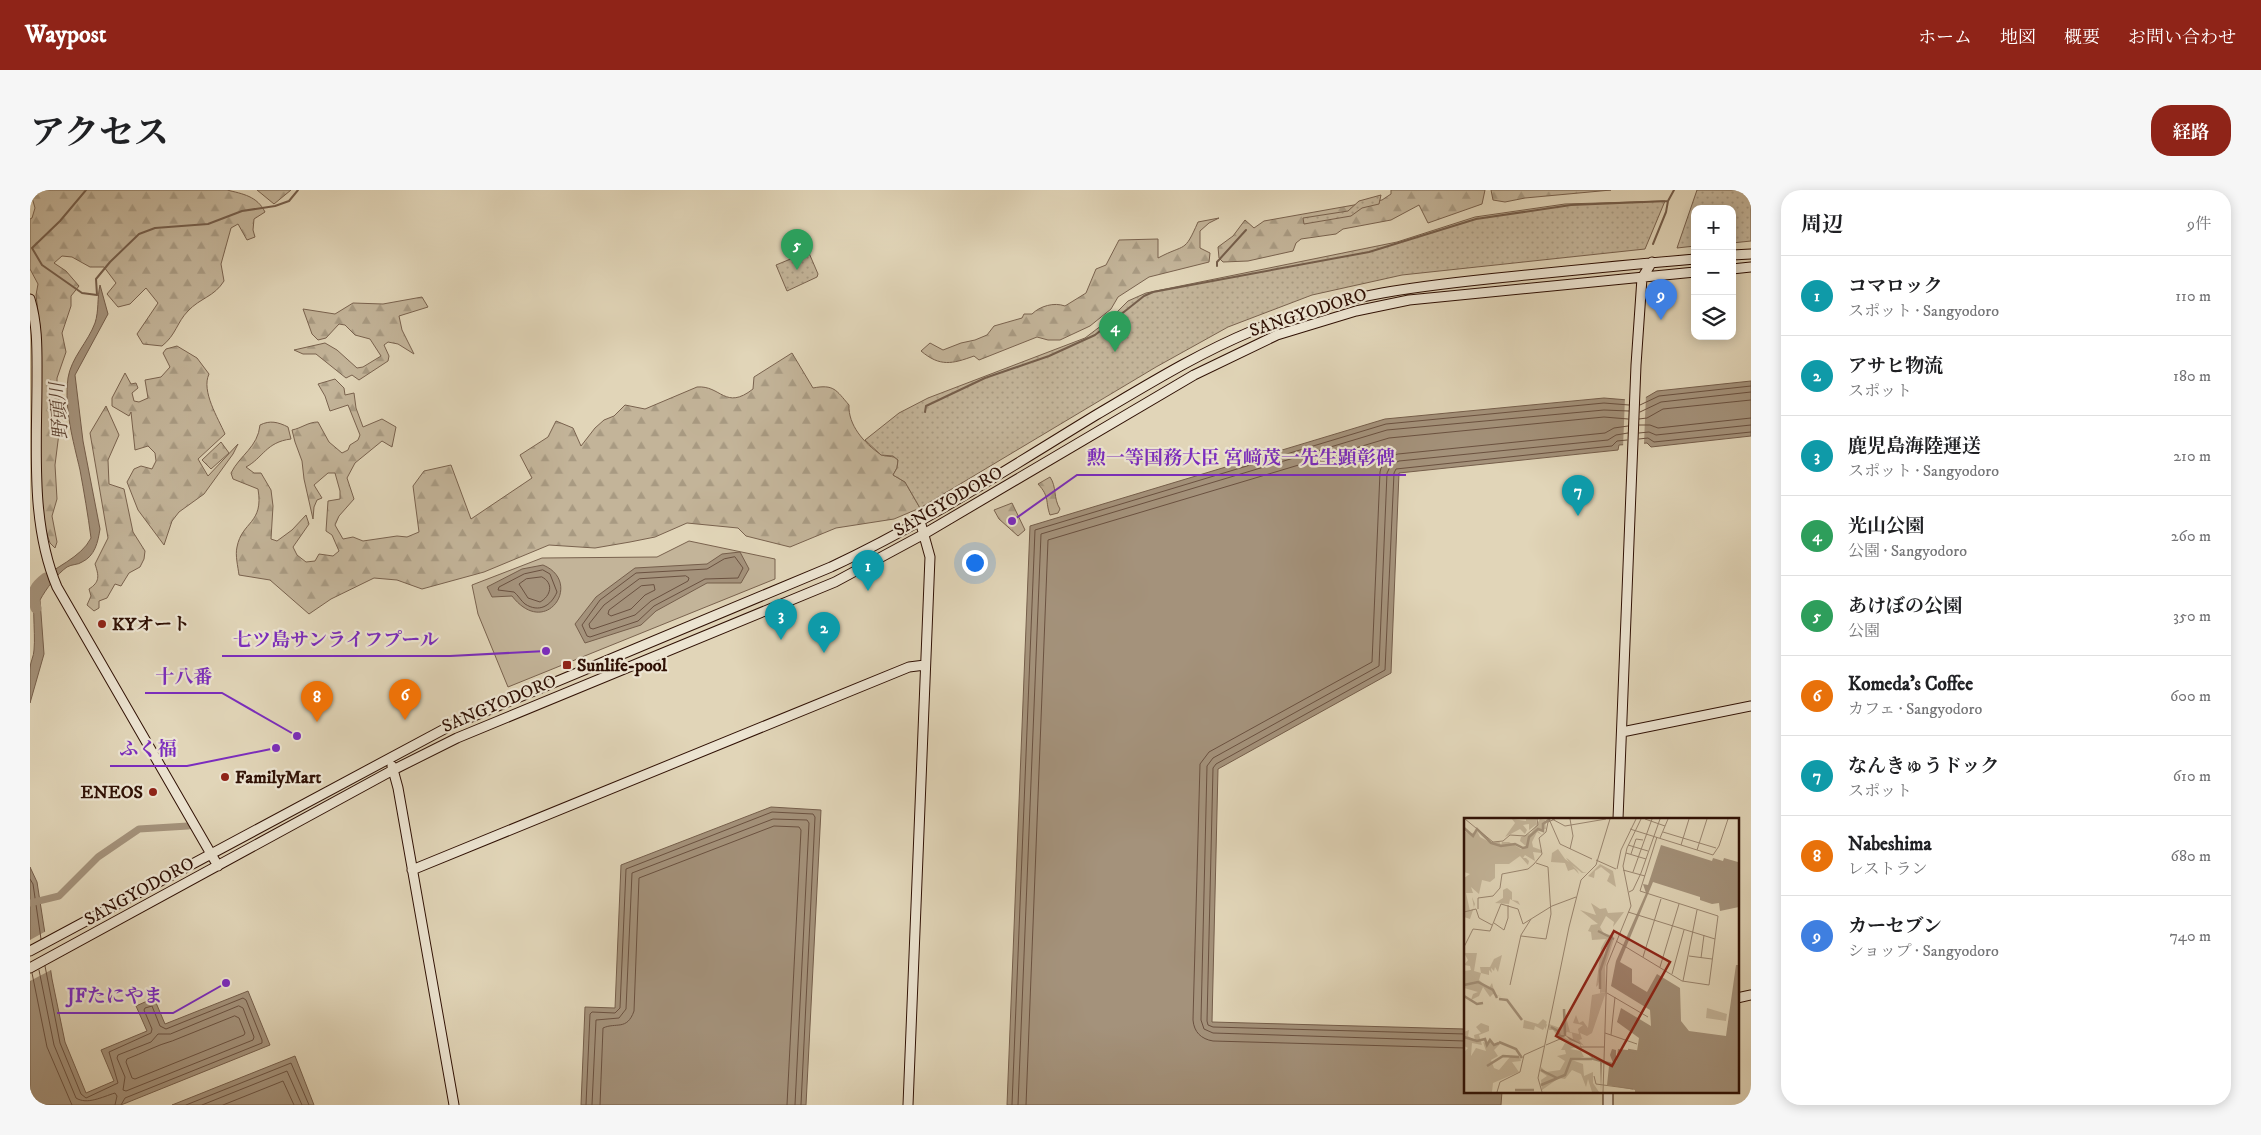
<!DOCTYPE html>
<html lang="ja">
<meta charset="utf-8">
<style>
:root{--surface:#fff;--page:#f6f6f6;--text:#202124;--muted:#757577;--line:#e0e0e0;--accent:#8f2418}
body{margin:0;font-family:"IM FELL DW Pica","Noto Serif JP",serif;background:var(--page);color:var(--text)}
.controls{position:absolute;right:15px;top:15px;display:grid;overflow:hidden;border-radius:10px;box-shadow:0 2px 12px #0003}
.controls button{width:45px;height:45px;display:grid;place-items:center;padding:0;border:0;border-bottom:1px solid var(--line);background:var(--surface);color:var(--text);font:25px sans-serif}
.you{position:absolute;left:944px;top:372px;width:18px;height:18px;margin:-12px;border:4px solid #fff;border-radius:50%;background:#1a73e8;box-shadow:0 0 0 8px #1a73e833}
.badge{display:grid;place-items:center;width:32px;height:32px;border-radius:50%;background:var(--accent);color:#fff;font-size:16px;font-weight:700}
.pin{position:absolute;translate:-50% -41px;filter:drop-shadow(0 1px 2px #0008)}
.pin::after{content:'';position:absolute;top:26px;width:18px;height:15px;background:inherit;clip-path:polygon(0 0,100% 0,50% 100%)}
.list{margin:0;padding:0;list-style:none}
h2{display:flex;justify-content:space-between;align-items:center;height:65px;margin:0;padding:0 20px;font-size:21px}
h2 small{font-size:16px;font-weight:400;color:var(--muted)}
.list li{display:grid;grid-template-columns:32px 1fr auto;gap:15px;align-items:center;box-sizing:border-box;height:80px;padding:0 20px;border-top:1px solid var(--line)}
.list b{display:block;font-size:19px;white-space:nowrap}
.list p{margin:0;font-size:16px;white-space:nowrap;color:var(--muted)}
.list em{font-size:16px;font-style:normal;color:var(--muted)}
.icon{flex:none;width:28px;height:28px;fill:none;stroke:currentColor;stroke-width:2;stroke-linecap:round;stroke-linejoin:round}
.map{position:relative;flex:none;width:1721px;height:915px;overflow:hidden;border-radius:20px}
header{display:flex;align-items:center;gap:30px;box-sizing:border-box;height:70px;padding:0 25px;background:var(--accent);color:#fff}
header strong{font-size:24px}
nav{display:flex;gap:28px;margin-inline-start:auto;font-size:18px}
.intro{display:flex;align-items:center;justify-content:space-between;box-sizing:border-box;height:120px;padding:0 30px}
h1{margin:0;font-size:35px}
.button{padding:12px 22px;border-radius:20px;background:var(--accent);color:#fff;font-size:18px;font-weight:700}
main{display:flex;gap:30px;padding:0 30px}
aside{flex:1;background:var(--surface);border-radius:20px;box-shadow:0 2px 12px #0003}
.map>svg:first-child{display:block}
</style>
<header>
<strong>Waypost</strong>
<nav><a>ホーム</a><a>地図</a><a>概要</a><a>お問い合わせ</a></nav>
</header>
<div class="intro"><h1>アクセス</h1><a class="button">経路</a></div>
<main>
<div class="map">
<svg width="1721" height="915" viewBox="0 0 1721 915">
<defs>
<pattern id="forest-firs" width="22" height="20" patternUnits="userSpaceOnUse" patternTransform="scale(1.25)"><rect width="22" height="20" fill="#c3b499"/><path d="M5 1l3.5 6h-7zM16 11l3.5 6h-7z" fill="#a89a82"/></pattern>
<pattern id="cemetery-stones" width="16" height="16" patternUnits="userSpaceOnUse" patternTransform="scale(1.25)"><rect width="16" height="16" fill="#c3b499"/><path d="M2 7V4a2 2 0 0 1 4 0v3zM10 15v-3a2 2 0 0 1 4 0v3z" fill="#a89a82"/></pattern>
<pattern id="park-dots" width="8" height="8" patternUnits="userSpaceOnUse" patternTransform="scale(1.25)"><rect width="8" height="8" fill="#c3b499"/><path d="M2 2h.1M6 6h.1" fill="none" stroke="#a89a82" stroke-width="1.8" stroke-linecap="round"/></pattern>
</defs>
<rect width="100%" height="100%" fill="#e1d5b8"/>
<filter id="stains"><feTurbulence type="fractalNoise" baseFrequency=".004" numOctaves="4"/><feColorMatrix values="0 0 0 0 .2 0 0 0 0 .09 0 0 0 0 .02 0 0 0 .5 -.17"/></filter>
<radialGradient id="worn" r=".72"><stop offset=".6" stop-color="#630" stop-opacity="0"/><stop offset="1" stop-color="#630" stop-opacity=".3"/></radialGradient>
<path fill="url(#forest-firs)" stroke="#79624e" d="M13 0H197C213 4 227 6 235 22L224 29 223 40 225 47 217 50 208 34 201 38 191 74 194 91C184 107 170 108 158 121 147 132 146 145 132 156L113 154 107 144 128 113 116 98 100 114 88 117 77 104 86 93 74 77H60L42 67 32 66 24 73 36 81 49 96 41 106V116L32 143 36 162 27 188V202L29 210V243L25 275 27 309 22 326 27 352 25 358 20 353 13 332 10 264V138L6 105 8 94 0 79V29L2 28 5 18 1 4Z
M227 0H261L244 14Z
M1361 0H1455L1452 14 1398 33 1389 15 1361 30 1313 39 1306 44 1271 49 1266 53 1263 61 1218 71 1193 72 1189 68 1188 57 1203 46 1215 30 1224 38 1234 31 1352 10 1361 4Z
M1461 0H1581L1495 8 1475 12 1463 10Z
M1189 28 1179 33 1170 41V58L1180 63 1179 72 1119 87 1088 107 1081 119 1060 136 1030 150H1018L1007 147 949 170 944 166C922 174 910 177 891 161L900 153 913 160 931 153 945 150 957 145 964 136 992 128 994 124H1002C1010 116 1024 112 1035 116L1056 103 1066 79 1076 75 1089 50 1128 49V68C1156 53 1154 64 1168 32Z
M392 107 398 117 369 126 372 140 384 164 368 154 358 152 354 155 359 166 358 171 329 190 322 185 316 188 286 164H273L264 160 295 153 307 160 327 178 333 177 351 166 340 149 325 145 315 135 309 134 296 148 288 150 282 144 273 119 305 124 323 113 353 114Z
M147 156 167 168 179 184C171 201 188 228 195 244L168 269 178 286 208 254 203 264 174 304 149 322 142 331 134 355 108 320 97 292 104 279 111 276 122 279 126 271 125 263 118 256 105 260 101 222 99 226 82 216V208L95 183 101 194 106 193 108 198 102 203 104 211 109 212 118 208 115 190 131 187 140 177 133 163 136 159Z
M762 163 783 198C804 194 806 200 819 215 818 235 834 253 850 264 856 268 862 264 868 270L867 278 863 285 875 292 890 318 864 329 806 338 760 357 716 346 708 338 657 333 625 347 600 352 565 358 519 355 454 382 392 399 367 390 344 388 301 409 279 424 240 390 209 385C208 377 205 365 207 357 212 331 234 334 228 299L203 289 201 283C210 265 228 257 230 235 240 230 248 232 258 237L261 249C236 252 233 268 216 277L224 283H231L241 300 243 316 241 349 247 351 262 340 276 325 279 334 263 357 267 365 276 372 285 371 289 364 303 366 309 361 302 345 296 341 298 311 310 309V301L305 283H298L284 295 292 308 287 310 284 317 283 329 274 289 272 271 265 252 262 240C272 238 278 232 288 232L299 252 312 263 318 260 320 255 328 250 330 245 318 215 300 221 295 206 288 194 305 189 314 198 315 205 324 203 326 218 333 237 352 229 366 237 362 257 352 251 325 273 317 288 324 309 309 326 305 335 313 349 323 347 333 351 367 346 377 347 389 342 383 296 394 281 421 275 441 329 502 288 490 265 518 247 526 231 543 238 551 256 565 238 574 230 584 226 595 215 615 219 667 197C691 195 695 221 723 199L724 187Z
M76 216 89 245 78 270 79 294 94 299 103 342 115 361 114 369 110 377 99 383 91 396 85 394 77 408 69 411V418L64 421 57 415 61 406 59 399C70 392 69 386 65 374L78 348 60 243Z
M1020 287C1027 297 1023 308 1030 319L1028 323 1020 325C1015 311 1020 307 1008 294Z
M982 313 995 340 988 346 969 329 964 320Z"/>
<path fill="url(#cemetery-stones)" stroke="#79624e" d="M191 252 199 263 181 279 172 270Z"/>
<path fill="url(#park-dots)" stroke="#79624e" d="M1667 0H1721V51L1702 53V19H1665V56L1647 58Z
M1351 5 1349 14 1332 18 1321 26 1274 34 1273 28 1318 21 1329 11Z
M1635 11 1615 59 1372 85 1282 105 1198 137 1126 177 890 318 875 292 863 285 867 278 868 270 863 266 851 265 835 250 869 223 898 208 1055 148 1080 129 1098 111 1116 103 1367 52 1445 27 1535 14Z
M775 63H779L788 84 787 87 757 101 746 75Z"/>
<path fill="#c3b499" stroke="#79624e" d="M659 351 745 369V389L478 497 448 424 442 395 512 368 627 367Z"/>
<path fill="#a4927b" stroke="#755e4b" d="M70 95 78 124 45 185 53 251 70 339C68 352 65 366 52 372 48 375 42 374 37 377 27 384 16 399 10 410L14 464 0 513C0 502 0 490 0 479 0 472 4 466 4 460 6 441 0 408 8 392 24 377 51 368 61 348 58 325 54 302 50 280 43 250 34 219 38 188 41 168 58 152 65 133 69 121 67 108 70 95Z
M1721 191V246L1621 257 1617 253 1589 255 1588 260 1369 283 1361 483 1188 579 1182 832 1435 839V901H1472L1471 915H977L1000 336 1355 229 1574 208 1610 211 1627 201Z
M710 362 719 379 711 393H677L626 421 611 435 555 453 545 434 566 407 605 378 677 374 692 364Z
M513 375C554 392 516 450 482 406L462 407 457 397 492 379Z
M741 617 791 620 776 915H551L555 817 585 818 591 675Z
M0 677 7 692 22 789 35 852 56 903 84 891 71 860 117 841 106 816 124 808 135 834 218 801 240 855 91 915H0Z
M265 866 284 915H142Z"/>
<path fill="#e1d5b8" d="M1616 204 1614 254 1593 258 1595 207 1609 208Z
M18 740 23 779 0 791V750Z"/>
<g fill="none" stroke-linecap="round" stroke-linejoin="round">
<path stroke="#6a5140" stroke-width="1" d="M1610 215 1629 206 1721 196
M1610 222 1631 212 1721 202
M1609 229 1617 228 1633 219 1721 210
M1609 235H1620L1628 238 1721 228
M1609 243 1619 242 1626 245 1721 235
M1609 249 1618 248 1624 252 1721 242
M705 367 713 378 708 388 675 389 624 416 608 431 560 447 557 446 552 435 570 410 606 383 677 379 694 369Z
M513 380 520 384 527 402C521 416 509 423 495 414 491 411 488 405 484 402L468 400 469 397 494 384Z
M656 386 659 388 658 391 621 411 605 425 563 439 560 438 559 434 574 415 609 389Z
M512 387C524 393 521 406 510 412L498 408 489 394 496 389Z
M624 395 625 400 615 405 601 419 581 426 578 424 579 420 611 396Z
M0 689 3 694 11 749
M15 776 30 853 51 904 56 908 88 893 79 862 121 843 122 839 114 820 115 818 122 816 130 836 136 839 213 808 216 810 232 850V853L95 908 91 915
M9 780 24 855 46 908C57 915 72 907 85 903L87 906 85 915
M2 783 17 857 42 915
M209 816 213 818 224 847 223 850 96 901 93 900 95 887 87 868 88 865 121 852 128 844H140Z
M205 826 209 828 215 843 214 845 105 889 102 888 96 872 97 869C113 863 127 855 142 851Z
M1435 844 1183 837 1178 835 1177 831 1183 578 1186 574 1355 480 1364 283 1366 279 1582 256 1587 251 1597 250
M1435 851 1183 843 1174 839 1171 830 1177 576 1183 568 1349 476 1357 283 1361 275 1369 271 1578 250 1586 245 1598 243
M1435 858 1183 851C1171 849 1164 842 1163 830L1170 574 1179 562 1342 472 1350 282C1352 272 1358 266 1368 264L1575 243 1584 238 1598 236
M156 915 261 873 279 915
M172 915 257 881 272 915
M193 915 253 891 264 915
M556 915 560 824 562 822 585 823 590 818 596 679 742 622 783 624 785 627 771 915
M562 915 566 830 589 828 596 819 602 683 743 629 777 630 779 633 765 915
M570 915 573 838C586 832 597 841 604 821L609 688 744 636 769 637 771 640 757 915
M982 915 1005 340 1356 234 1574 213 1599 215
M988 915 1011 344 1357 240 1574 220 1599 221
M996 915 1018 350 1359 248 1574 227 1598 229"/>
<path stroke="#755e4b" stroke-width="2" d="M56 0 30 31 2 58 12 75 52 103 67 105 66 89 80 72 109 44 125 38 178 34 212 21 245 16 259 11 268 0
M1623 54 1636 22 1638 11 1644 0
M1187 76V72L1216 40
M895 222 896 216 955 188 1019 166 1065 145 1114 106 1123 102 1339 62 1446 29 1541 15 1638 11"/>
<path stroke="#a4927b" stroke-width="7" d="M0 713 29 706 68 667 109 639 158 636"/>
<path stroke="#a4927b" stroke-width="11" d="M6 418C1 403 4 397 16 388"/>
<g stroke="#2f1004" stroke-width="11">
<path id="secondary" d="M1702 65 1721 64
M1702 79 1721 77
M0 109C8 136 7 162 7 189 7 258 0 333 27 397L188 676
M1592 542 1721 516
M362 576 368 598 424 915
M1588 629 1606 175 1612 88 1622 72
M382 680 879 477 895 475
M0 761 420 536 801 377C893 334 979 278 1066 225 1117 195 1167 164 1222 141 1307 104 1396 95 1487 86 1546 80 1606 74 1665 69
M0 778 363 580 427 548 805 392 894 344 1164 185 1247 145 1326 121 1379 110 1665 82
M1707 808 1721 805
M878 915 900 367 890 331
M1578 915V901"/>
</g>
<use href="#secondary" stroke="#ece4d1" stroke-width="9"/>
</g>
<g fill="#8f2418" stroke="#ece4d1" stroke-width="2">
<circle cx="72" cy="434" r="5"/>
<rect x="532" y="470" width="10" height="10" rx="2.5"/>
<circle cx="195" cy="587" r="5"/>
<circle cx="123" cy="602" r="5"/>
</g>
<g text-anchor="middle" stroke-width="4.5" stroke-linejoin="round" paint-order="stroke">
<g font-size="18" fill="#2f1004" stroke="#ece4d1">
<text transform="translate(1278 122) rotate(-18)" y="6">SANGYODORO</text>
<text transform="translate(918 311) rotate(-30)" y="6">SANGYODORO</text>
<text transform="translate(469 513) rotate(-23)" y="6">SANGYODORO</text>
<text transform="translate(109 701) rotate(-29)" y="6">SANGYODORO</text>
</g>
<g font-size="18" font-weight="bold" fill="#2f1004" stroke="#ece4d1" text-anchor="start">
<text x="82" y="440">KYオート</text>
<text x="547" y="481">Sunlife-pool</text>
<text x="205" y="593">FamilyMart</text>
<text x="113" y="608" text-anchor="end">ENEOS</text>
</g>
<g font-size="19" font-style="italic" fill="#5e4434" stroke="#ece4d1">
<text transform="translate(28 221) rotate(-94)" y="7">野頭川</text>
</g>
</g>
<g transform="translate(1434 628)">
<rect width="275" height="275" fill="#e1d5b8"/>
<path d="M48 1 62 3V1H72L73 6 65 12V6L59 7 63 12 61 16 56 11 41 19 51 5ZM76 1 81 2 82 11 72 12 71 14 74 13 78 17 73 14 68 24 69 29 77 32V35L69 34 71 43 61 37 59 40H62L65 43 64 47 56 38 45 46H31V60L26 64 18 62 15 76 7 69 9 75H2L6 93 10 90 8 79 11 86 6 101 0 99V60L6 56 0 54V13L6 16 13 13 16 19 27 25 35 23 37 27 38 24H45L57 31 63 29 56 23 57 19 67 15ZM94 31 101 41 105 44 102 40 104 41 119 54H123L118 55 108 47 113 52 115 56 110 51 104 53 101 45 87 44 88 35ZM136 46 149 53 152 69 143 63 146 56 137 49 131 53 130 60 124 58ZM43 70 48 74V82L54 83 56 87 46 81 45 86 31 85 39 80V72ZM127 85 136 91 142 90 144 95 160 94 149 109 150 104 142 98 136 109 140 116 147 117 140 134 136 160 134 167 132 169 137 130 142 121 128 122 127 114 124 113 127 107 134 106 116 92 132 97ZM0 135H13L10 153 17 155 16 149H26L30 141 38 137 34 154 31 149 30 153 27 150 28 155 25 152V157L17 155 15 162 25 170 28 165 31 176 38 179 29 176 26 179 19 169 15 178 7 182 9 176 14 174 0 170V153L7 152 6 148 0 147 4 142ZM142 174 128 215 123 218 116 215 118 221 115 222 120 228 109 222 108 215 103 214 98 218 115 228 106 231 117 233 120 239 108 242 119 246 120 258 129 254V265L135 274H128L124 261 122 269 117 256 108 252 101 261 95 260 78 272 77 262 83 258 76 253 77 249 82 254 96 252 101 243 93 238 102 236 101 232H97L101 225 108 226 95 220 89 212H85V206L96 210 101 195 106 214 115 216 114 211 119 207 109 205 112 197 115 205 119 203 124 210 128 177ZM79 201 83 204 82 205 83 207 81 212V209L79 212 71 208 70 212 59 210 60 202 74 206ZM17 205 25 208V213L15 217 18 227 8 225 7 238 12 230 22 233 19 224 25 226 26 221 30 226H36L30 232 34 238 27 242 30 250 35 252 46 239H56L57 243 48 244 55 254 29 265 28 274H0V234L4 230 0 228V214L5 212 4 218 11 223 10 217 17 215 12 209Z" fill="#c3b499"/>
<path d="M148 118 150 121 141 149 142 174 136 175V153ZM243 190 263 196 262 203 242 200Z" fill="#c3b499"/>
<path d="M197 27 248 43 249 40 259 43 260 40 274 44 275 41V89L256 93 255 85 248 86 236 82V79L189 64 156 144 168 151V165L183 174 193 156 216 170 217 203 225 213 262 218 272 147H275V274H171V272L143 267 145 248 138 245 137 274 136 244 125 241 128 240 117 230 116 226 106 222 101 217 116 225 118 231 130 240 149 245 146 237 148 231 152 232V245L154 231 173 233 175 220 153 204 157 190 187 208 186 192 147 168 152 143 182 75 179 66 184 67Z" fill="#a4927b"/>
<path fill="none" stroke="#a4927b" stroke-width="2.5" d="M0 10 9 18 13 11 27 25 37 28 51 26 59 30 63 29 65 19 74 11 79 13V6L86 1M134 113 150 121M0 167 14 164 29 172 33 180M136 171V153L148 118M0 178 13 186 19 185M35 181 43 182 58 202M87 209 94 213 96 219 101 217 100 191M0 219 13 223 21 221 23 227 26 222 30 227 35 225M35 224 52 231 58 240M164 232 275 251M23 248 39 238 55 239M77 252 93 260M77 267 101 257 107 241H128M51 272H70"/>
<path fill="none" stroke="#9a8670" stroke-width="1" d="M1 1 29 24 39 23 46 17 61 18 74 7 73 1M85 1 96 26 128 41M88 1 101 8 142 1M181 1 201 8M166 11 249 37M199 14 252 30M193 19 176 73 254 98M196 20 204 1M164 27 184 33M217 27 225 1M106 31 109 18 106 1M233 32 243 1M162 35 182 41M167 36 172 21 179 22M249 37 255 28 264 1M132 42 152 51M153 51 157 32 172 1M159 52 181 58M169 54 188 1M165 74 169 72 177 55 196 1M14 91V80L29 78 36 70 38 56 64 51 70 46 78 36 75 20 82 14 84 4 91 1M0 94 12 91 15 100 28 107M164 94 251 121M30 105 40 112 44 100V87M57 118 82 121 87 96 84 49 72 45M152 123 218 163 245 167 254 98M0 129 9 111 26 113 37 86 54 91 59 106 88 88 112 79M225 138 248 141M179 139 197 81M237 140 240 117M196 149 215 86M208 156 220 112M219 163 233 92M46 167 57 117 67 101M143 175 184 199M141 215 173 226M147 217 151 179M82 227 96 221 115 229H140M130 258 132 266 169 271M33 274 36 264 56 254 60 237 80 228M78 274 74 260 105 109 117 62 132 47 146 1M139 274 143 147 167 88 159 48 163 30 177 1"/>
<path fill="#8f2418" fill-opacity="0.15" stroke="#8f2418" stroke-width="2.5" d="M150 113 206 144 148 248 92 218Z"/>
<rect width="275" height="275" fill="none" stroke="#2f1004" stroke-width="2.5"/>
</g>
<path fill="none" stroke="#7b2cbf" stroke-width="2" d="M982 331L1047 285H1376M516 461L420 466H192M267 546L192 503H115M246 558L157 576H80M196 793L143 823H27"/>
<g fill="#7b2cbf" stroke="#ece4d1" stroke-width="2">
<circle cx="982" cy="331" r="5"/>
<circle cx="516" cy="461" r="5"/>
<circle cx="267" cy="546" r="5"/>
<circle cx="246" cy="558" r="5"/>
<circle cx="196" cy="793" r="5"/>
</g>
<g font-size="19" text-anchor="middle" font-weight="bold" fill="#7b2cbf" stroke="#ece4d1" stroke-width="4.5" stroke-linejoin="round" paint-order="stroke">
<text x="1211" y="274">勲一等国務大臣 宮﨑茂一先生顕彰碑</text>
<text x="306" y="456">七ツ島サンライフプール</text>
<text x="154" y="493">十八番</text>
<text x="118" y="565">ふく福</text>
<text x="85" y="812">JFたにやま</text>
</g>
<rect width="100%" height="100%" filter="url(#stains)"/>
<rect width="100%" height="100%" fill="url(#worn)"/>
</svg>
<div class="controls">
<button>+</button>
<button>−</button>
<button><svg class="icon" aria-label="layers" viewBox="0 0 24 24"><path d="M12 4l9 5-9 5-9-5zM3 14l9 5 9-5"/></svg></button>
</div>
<div class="you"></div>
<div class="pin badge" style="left:838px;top:401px;background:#0f9aa8">1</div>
<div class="pin badge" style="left:794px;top:463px;background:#0f9aa8">2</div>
<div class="pin badge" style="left:751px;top:450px;background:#0f9aa8">3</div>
<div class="pin badge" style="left:1085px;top:162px;background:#2e9e5b">4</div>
<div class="pin badge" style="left:767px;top:80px;background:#2e9e5b">5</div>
<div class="pin badge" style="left:375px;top:530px;background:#e8710a">6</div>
<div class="pin badge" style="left:1548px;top:326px;background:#0f9aa8">7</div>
<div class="pin badge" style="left:287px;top:532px;background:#e8710a">8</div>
<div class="pin badge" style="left:1631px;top:130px;background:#3f7fe0">9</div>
</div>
<aside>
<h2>周辺<small>9件</small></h2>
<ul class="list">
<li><span class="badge" style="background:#0f9aa8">1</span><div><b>コマロック</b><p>スポット · Sangyodoro</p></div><em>110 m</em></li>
<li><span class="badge" style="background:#0f9aa8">2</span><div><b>アサヒ物流</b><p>スポット</p></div><em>180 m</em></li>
<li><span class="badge" style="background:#0f9aa8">3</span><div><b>鹿児島海陸運送</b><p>スポット · Sangyodoro</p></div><em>210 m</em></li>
<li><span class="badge" style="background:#2e9e5b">4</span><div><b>光山公園</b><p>公園 · Sangyodoro</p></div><em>260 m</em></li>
<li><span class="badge" style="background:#2e9e5b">5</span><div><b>あけぼの公園</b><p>公園</p></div><em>350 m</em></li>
<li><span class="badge" style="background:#e8710a">6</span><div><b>Komeda's Coffee</b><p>カフェ · Sangyodoro</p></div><em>600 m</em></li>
<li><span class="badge" style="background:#0f9aa8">7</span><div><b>なんきゅうドック</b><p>スポット</p></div><em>610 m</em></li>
<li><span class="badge" style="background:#e8710a">8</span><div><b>Nabeshima</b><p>レストラン</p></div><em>680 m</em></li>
<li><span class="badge" style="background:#3f7fe0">9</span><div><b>カーセブン</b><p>ショップ · Sangyodoro</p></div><em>740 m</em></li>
</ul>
</aside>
</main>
